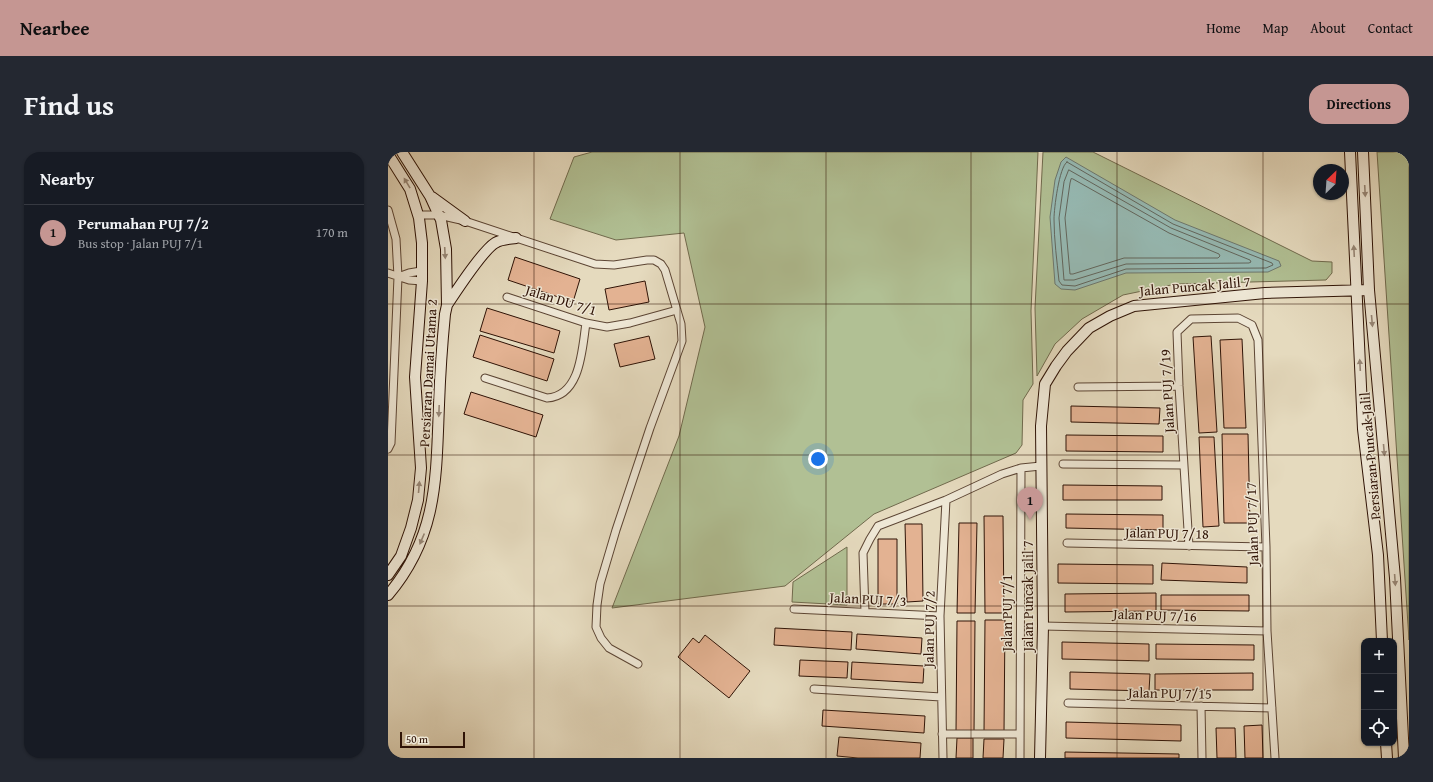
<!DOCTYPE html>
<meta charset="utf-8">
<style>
:root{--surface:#171b24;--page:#242831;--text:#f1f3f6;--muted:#9ea1a6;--line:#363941;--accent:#c59692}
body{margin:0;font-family:"Gentium Book Plus",serif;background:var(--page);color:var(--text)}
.controls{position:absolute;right:12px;bottom:12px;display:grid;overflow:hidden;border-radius:8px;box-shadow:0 1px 3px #0004}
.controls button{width:36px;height:36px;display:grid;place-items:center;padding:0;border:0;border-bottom:1px solid var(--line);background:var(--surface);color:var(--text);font:20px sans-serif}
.compass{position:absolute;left:925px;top:12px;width:36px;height:36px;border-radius:50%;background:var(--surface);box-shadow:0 1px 3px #0004;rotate:25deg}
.scale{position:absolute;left:12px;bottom:10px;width:65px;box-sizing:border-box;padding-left:4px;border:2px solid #2f1306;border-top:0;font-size:11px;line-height:14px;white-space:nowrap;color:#2f1306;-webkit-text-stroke:3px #eee7d5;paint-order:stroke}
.you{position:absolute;left:430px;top:307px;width:14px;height:14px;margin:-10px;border:3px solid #fff;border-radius:50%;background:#1a73e8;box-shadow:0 0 0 6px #1a73e833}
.badge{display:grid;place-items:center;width:26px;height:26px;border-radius:50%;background:var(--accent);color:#111;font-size:13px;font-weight:700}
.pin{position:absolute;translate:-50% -33px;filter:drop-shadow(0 1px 2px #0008)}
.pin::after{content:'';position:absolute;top:21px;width:14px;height:12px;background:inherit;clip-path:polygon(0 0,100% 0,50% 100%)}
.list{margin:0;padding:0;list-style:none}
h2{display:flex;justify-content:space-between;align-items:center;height:52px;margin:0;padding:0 16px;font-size:17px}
h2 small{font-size:13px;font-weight:400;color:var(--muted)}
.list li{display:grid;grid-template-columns:26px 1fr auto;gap:12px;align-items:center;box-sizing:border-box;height:56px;padding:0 16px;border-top:1px solid var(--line)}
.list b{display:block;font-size:15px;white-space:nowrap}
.list p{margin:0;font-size:13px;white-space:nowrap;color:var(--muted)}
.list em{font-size:13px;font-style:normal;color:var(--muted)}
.icon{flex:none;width:22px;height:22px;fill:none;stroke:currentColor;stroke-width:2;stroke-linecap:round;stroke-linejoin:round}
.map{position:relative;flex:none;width:1021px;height:606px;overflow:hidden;border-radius:16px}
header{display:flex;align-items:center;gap:24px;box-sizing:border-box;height:56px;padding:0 20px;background:var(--accent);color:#111}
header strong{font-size:19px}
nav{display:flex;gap:22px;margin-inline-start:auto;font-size:14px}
.intro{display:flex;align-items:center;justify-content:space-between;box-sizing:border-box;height:96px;padding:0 24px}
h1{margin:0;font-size:28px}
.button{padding:10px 18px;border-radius:16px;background:var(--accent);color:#111;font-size:14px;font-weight:700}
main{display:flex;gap:24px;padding:0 24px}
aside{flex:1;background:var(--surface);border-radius:16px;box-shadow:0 1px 3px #0004}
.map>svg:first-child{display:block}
</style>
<header>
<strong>Nearbee</strong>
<nav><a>Home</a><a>Map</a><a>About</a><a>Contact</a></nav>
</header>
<div class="intro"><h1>Find us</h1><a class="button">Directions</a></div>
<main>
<aside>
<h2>Nearby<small></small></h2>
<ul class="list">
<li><span class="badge">1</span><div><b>Perumahan PUJ 7/2</b><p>Bus stop · Jalan PUJ 7/1</p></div><em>170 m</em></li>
</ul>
</aside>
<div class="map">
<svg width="1021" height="606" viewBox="0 0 1021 606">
<rect width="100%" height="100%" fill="#e5dabe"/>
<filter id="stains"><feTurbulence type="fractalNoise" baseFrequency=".005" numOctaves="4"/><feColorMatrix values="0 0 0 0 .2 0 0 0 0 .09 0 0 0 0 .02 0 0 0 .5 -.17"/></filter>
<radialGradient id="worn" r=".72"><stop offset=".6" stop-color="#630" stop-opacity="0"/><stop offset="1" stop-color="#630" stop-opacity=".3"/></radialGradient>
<path fill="#b1c094" stroke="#706a4d" d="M204 0H650L643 159 645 232 635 248 634 293 628 301 486 362 397 434 224 456 291 284 317 175 296 81 228 88 162 67 186 5Z
M655 0H705L924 109 944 110V121L938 128 788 132 735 143 694 167 667 192 649 224 647 156Z
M989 0H1021V488Z
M459 395V453L404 450 405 430Z"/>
<path fill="#96bab4" stroke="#6d776e" d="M678 5 787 68 891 109 893 114 880 120 738 121 687 138 673 137 667 132 662 65 667 28 673 10Z"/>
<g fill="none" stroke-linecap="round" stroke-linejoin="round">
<path stroke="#62665d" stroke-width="1" d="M679 10 785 72 884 111 885 113 878 116 738 117 687 134 674 133 671 129C669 109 666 88 666 67 666 57 671 15 679 10Z
M681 18 783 76 862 108 863 110 861 111 738 112 686 128H676L671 66 676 30Z
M685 27 781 81 831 102 832 104 830 106H736L685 122H682L677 66 682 31 683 27Z"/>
</g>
<path fill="#e3b292" stroke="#2f1306" d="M127 105 192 127 185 150 120 128Z
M257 129 261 150 221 158 217 137Z
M99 156 172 179 166 201 92 179Z
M92 183 166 207 159 229 85 205Z
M261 184 267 207 232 215 226 192Z
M823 184 829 280 811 281 805 185Z
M854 187 858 276H836L832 188Z
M83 240 155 263 148 285 76 262Z
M683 254 772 256 771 272 683 270Z
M834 282H860L862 371H836Z
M678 283 775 284V300L678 299Z
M811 285H826L831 374 815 375Z
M675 333 774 334V348H675Z
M678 362 775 363V378L678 376Z
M596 364H615L616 461H597Z
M571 371H589L587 461H569Z
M517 372H534L535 449 519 450Z
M490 387H509V452H490Z
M774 411 859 415V431L773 428Z
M670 412 765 413V432L670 431Z
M768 441V459L677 460V442Z
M773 443H861V459L773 458Z
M597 468H617L616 580H596Z
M569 469H587L586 580H568Z
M387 476 464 480 463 498 386 493Z
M469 482 534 486 533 502 468 497Z
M317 483 362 519 341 546 290 505 305 486 311 491Z
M674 490 761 492V509L674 507Z
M768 492 866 493V508L768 507Z
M412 508 460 510 459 526 411 524Z
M464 510 536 514 535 531 463 527Z
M682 520 762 522 761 539 682 537Z
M865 521V538H767V522Z
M435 558 537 564 536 581 434 574Z
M678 570 793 573V589L678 586Z
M874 573 875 606H857L856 574Z
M828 576H847L848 606H829Z
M451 585 533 591 532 606H470L449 604Z
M569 586H585V606H568Z
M596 587H616L615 606H595Z
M677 600 791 602V606H677Z"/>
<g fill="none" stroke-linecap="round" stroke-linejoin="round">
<g stroke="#5c4534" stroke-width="9">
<path id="street" d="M0 58 8 87 10 125 3 291 0 297
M31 63H51L77 69 207 112 226 113 259 108H266L273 112 277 118 293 172 294 189 262 276 228 378 212 432 209 453 208 475 213 486 221 496 250 512
M0 121 21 128 34 129
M10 125 21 121 33 119
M119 145 198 171 219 175 242 171 289 158
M97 226 159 246C193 244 194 197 198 171
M690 235 791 234
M675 312 795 313
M679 391 878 395
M801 394 791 234 789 180 803 167 850 166 864 173 870 188 878 395 879 479 887 606
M406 457 552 464
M477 460 475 401 482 387 490 374 558 348 614 322 633 316 653 314
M655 474 879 479
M426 537 553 545
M680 551 884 556
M813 554 814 606
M554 582H632
M555 606 552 464 558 348
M632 606 633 316"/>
</g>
<g stroke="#2f1306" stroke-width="12">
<path id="secondary" d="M962 0 975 277 990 403 994 489
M975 0 981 138 1007 426 1016 606
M0 2 22 37 31 66 34 91V129L27 225 33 316 30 348 23 376 13 404 0 423
M44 45 77 69
M59 153C69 138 94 99 107 91 113 87 121 87 128 86
M0 443C50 384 48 326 51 253 52 223 54 193 57 162L59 153 58 97 53 68 42 44 14 0
M998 591 999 606
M652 606 655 474 653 274 657 232 668 214 679 199 701 176 722 164 746 154 877 141 981 138"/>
</g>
<use href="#street" stroke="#eee7d5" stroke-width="7"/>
<use href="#secondary" stroke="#eee7d5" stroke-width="10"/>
</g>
<defs><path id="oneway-solid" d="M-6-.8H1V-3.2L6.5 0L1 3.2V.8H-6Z"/></defs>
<g fill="#988878">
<use href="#oneway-solid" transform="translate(19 31) rotate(-121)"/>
<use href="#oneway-solid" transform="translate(977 39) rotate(87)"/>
<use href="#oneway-solid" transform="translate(966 99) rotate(-93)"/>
<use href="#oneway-solid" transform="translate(57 101) rotate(87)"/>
<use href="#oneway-solid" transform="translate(984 169) rotate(85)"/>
<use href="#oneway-solid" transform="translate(972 213) rotate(-93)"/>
<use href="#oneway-solid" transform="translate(51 259) rotate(92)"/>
<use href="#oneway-solid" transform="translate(996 298) rotate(85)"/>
<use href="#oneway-solid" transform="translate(31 335) rotate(-85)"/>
<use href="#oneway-solid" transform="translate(34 387) rotate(113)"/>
<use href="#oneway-solid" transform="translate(1007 428) rotate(86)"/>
</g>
<path fill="none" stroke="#2f1306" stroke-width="1" stroke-opacity="0.55" d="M146 0V606M292 0V606M438 0V606M583 0V606M729 0V606M875 0V606M0 152H1021M0 303H1021M0 454H1021"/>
<g text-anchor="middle" stroke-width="3" stroke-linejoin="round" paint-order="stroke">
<g font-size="14" fill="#2f1306" stroke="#eee7d5">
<text transform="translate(807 134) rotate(-5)" y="5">Jalan Puncak Jalil 7</text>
<text transform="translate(173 148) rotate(17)" y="5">Jalan DU 7/1</text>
<text transform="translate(40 221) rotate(-87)" y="5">Persiaran Damai Utama 2</text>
<text transform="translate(779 239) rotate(-93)" y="5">Jalan PUJ 7/19</text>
<text transform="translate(982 304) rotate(-95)" y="5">Persiaran Puncak Jalil</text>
<text transform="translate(864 372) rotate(-92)" y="5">Jalan PUJ 7/17</text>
<text transform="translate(779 381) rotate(1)" y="5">Jalan PUJ 7/18</text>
<text transform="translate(640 444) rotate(-90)" y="5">Jalan Puncak Jalil 7</text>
<text transform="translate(480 447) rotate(3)" y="5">Jalan PUJ 7/3</text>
<text transform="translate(619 461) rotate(-90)" y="5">Jalan PUJ 7/1</text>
<text transform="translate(767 463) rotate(2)" y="5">Jalan PUJ 7/16</text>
<text transform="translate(541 477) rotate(-89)" y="5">Jalan PUJ 7/2</text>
<text transform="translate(782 541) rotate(1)" y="5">Jalan PUJ 7/15</text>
</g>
</g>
<rect width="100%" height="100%" filter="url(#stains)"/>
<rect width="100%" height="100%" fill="url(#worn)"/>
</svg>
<div class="controls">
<button>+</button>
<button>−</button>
<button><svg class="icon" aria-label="locate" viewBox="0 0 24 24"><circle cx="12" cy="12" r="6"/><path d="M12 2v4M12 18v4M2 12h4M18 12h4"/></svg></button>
</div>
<svg class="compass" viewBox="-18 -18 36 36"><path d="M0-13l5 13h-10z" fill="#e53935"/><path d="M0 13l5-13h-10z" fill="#9ea1a6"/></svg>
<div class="scale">50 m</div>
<div class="you"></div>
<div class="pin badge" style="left:642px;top:368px">1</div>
</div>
</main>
